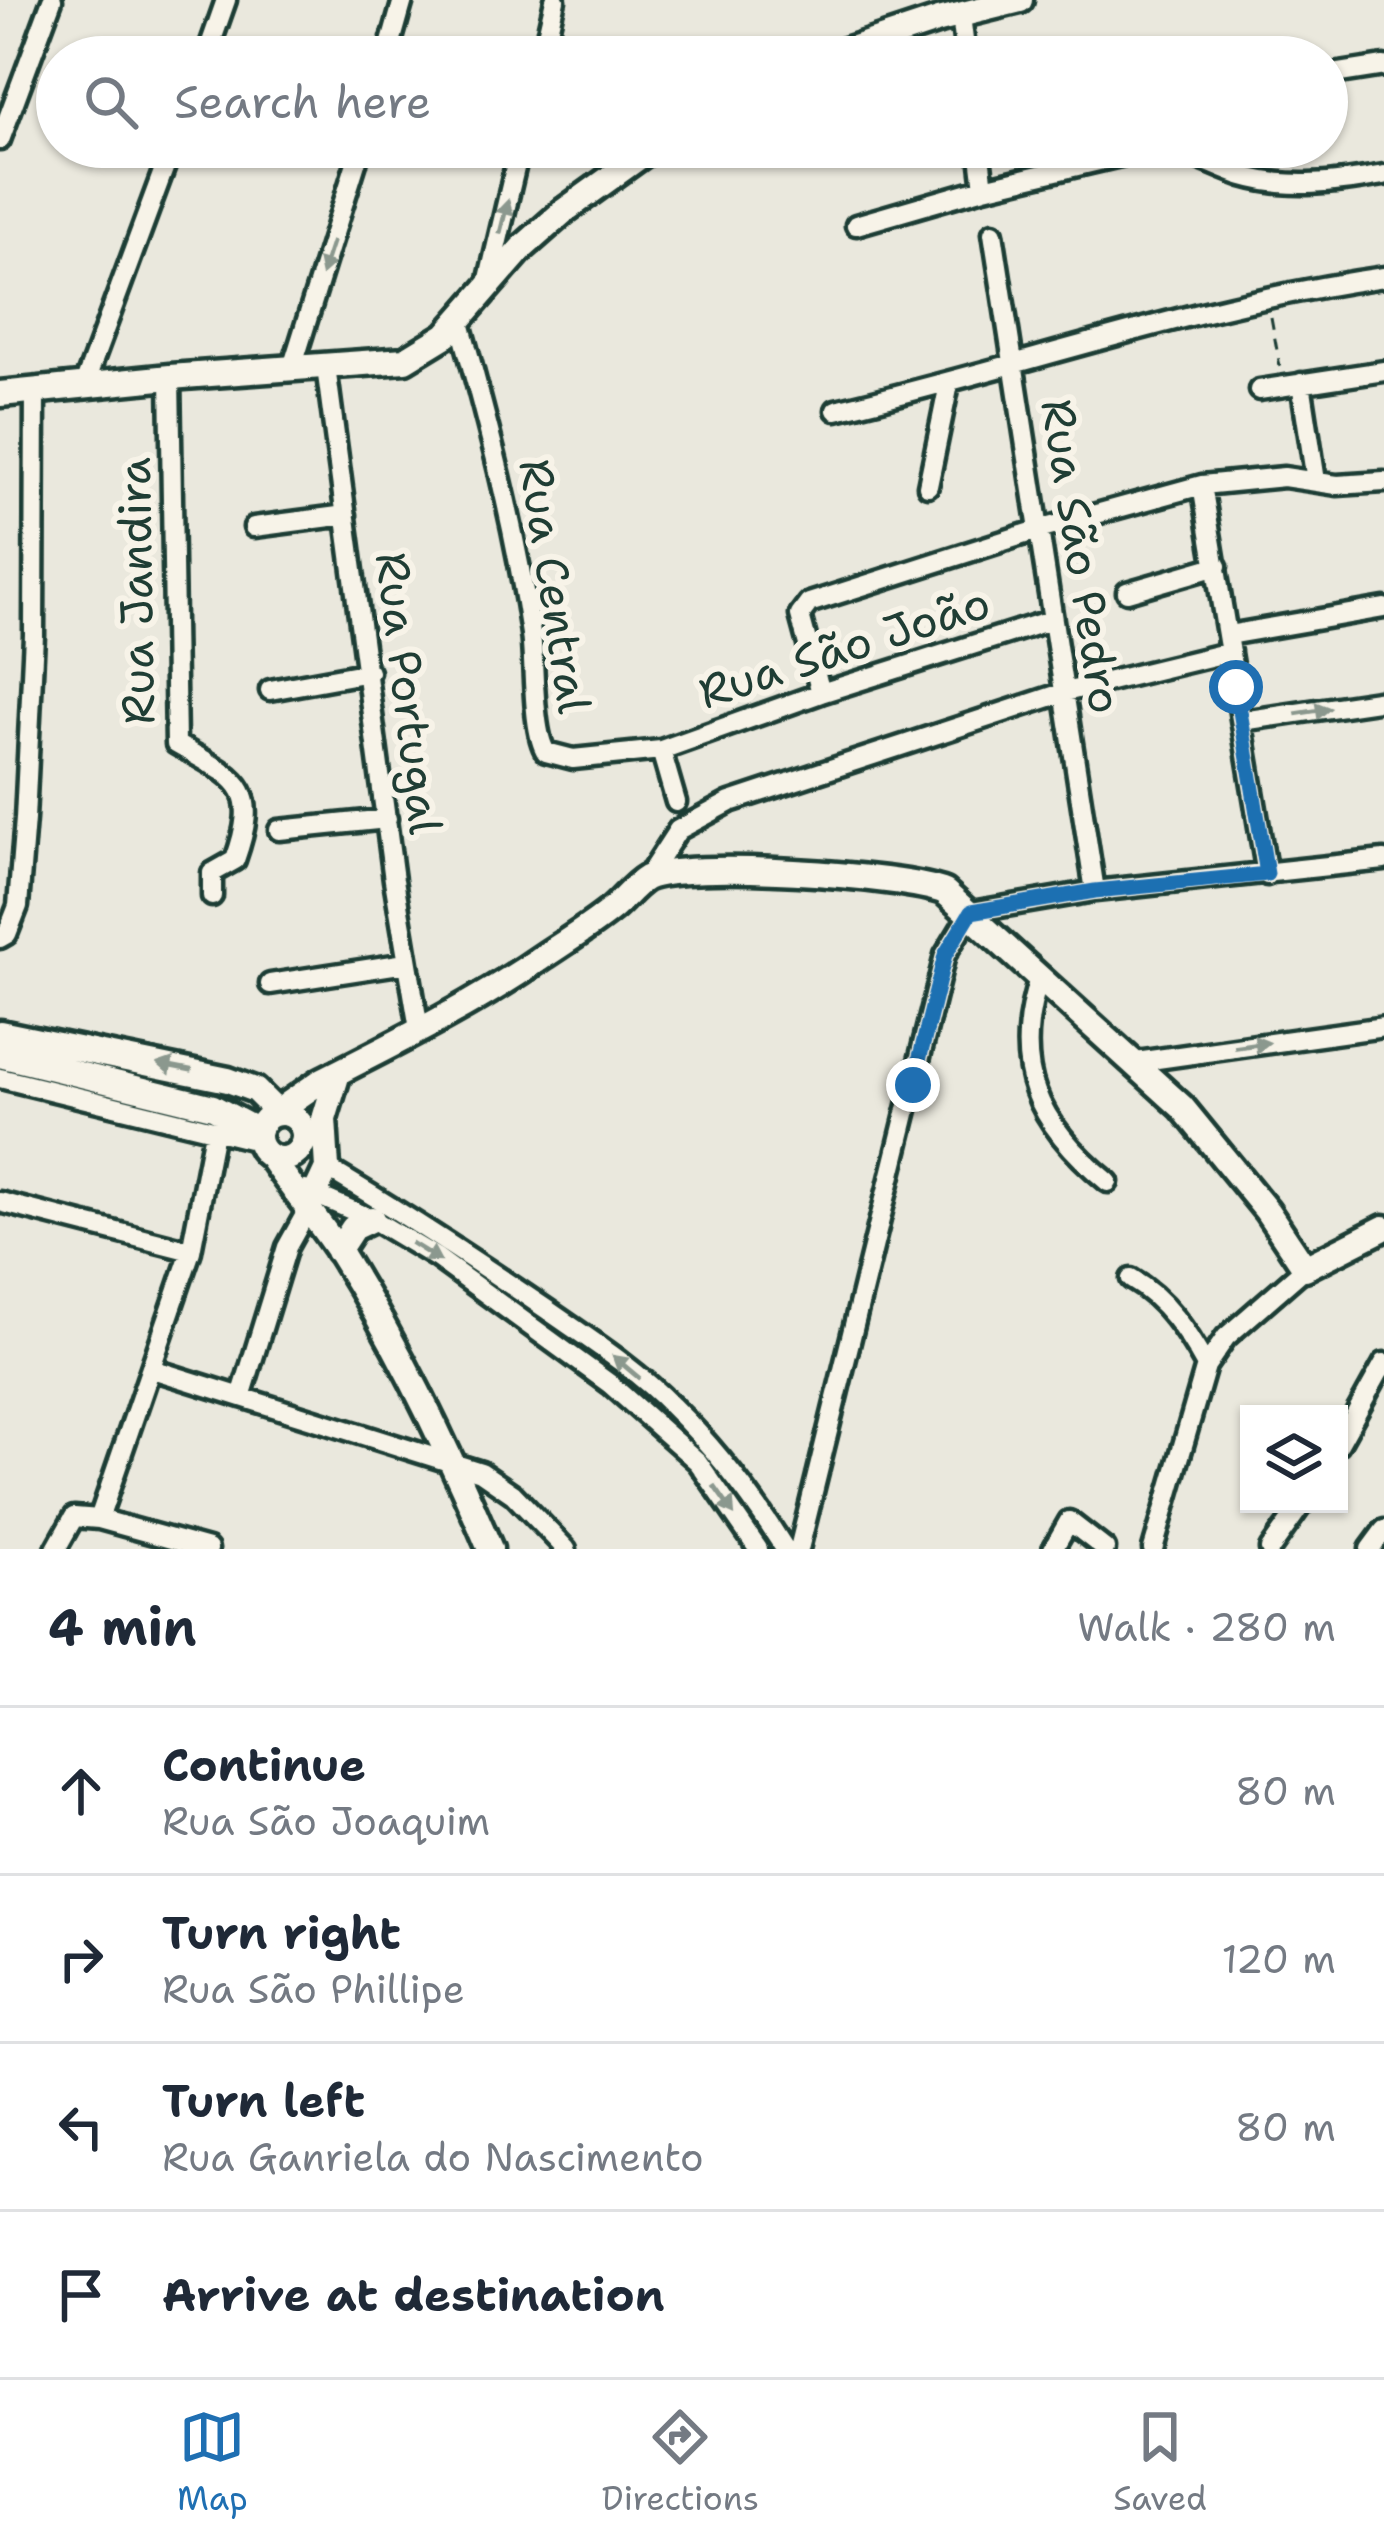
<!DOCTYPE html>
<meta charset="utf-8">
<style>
:root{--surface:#fff;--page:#f2f2f3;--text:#1f2937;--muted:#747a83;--line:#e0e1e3;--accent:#1f6fb2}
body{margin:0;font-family:"Shantell Sans",sans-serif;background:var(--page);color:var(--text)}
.controls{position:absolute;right:36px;bottom:36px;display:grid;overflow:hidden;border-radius:0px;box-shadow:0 3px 9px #0004}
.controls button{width:108px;height:108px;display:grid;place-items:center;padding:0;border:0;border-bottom:3px solid var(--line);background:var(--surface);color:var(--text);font:60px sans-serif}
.stop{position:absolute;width:36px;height:36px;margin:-27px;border:9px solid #1f6fb2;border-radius:50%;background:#fff}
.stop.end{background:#1f6fb2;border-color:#fff;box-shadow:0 3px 12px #0008}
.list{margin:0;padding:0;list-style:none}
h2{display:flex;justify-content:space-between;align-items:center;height:156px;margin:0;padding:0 48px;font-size:51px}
h2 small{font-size:39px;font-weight:400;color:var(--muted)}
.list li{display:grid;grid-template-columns:78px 1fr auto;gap:36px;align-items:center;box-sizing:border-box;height:168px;padding:0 48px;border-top:3px solid var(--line)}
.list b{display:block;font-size:45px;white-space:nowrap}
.list p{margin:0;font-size:39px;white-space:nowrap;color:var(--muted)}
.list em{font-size:39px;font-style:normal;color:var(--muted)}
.icon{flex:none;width:66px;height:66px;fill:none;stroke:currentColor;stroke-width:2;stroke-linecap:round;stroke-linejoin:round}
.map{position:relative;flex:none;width:1384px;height:1549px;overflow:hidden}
.search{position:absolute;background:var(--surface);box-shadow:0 3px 9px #0004;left:36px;right:36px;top:36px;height:132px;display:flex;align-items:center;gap:30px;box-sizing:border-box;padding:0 42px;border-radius:66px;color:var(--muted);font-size:45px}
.sheet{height:828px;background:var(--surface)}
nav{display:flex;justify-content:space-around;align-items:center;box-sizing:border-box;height:168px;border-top:3px solid var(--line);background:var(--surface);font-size:33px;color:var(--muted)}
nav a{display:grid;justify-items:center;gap:6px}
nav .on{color:var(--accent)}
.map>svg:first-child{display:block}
</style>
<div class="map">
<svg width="1384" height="1549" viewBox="0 0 1384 1549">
<rect width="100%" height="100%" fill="#eae8dd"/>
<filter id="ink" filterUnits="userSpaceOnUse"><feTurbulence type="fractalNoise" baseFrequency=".00833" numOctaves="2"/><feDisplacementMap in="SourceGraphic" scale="24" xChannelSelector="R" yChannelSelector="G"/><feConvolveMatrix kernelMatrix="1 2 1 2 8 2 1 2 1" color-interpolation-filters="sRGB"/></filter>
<g filter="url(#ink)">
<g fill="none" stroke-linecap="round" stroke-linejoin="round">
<g stroke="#1f3d34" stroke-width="27">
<path id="minor" d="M961 15 966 57
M206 57 226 0
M387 57 403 0
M542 57 555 0
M1327 75 1384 66
M0 140 52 0
M979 147 984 188
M856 225 984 188 1154 148C1184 147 1214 167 1243 176 1290 190 1337 183 1384 175
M993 233 1095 891
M488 283 520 147
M459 319C488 424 515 526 531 634 535 662 532 731 546 752L573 759 661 750 821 693 1051 620
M326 367 394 880 419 1029
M292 368 361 147
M170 377 176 744C237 779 262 784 235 860L212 873V896
M1301 383 1316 481
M84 385 172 147
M1259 390 1384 371
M836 410C1019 368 1197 303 1384 277
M1202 485 1267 875
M928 486 949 384
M254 527 346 515
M1127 592 1217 566
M1228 635 1384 608
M270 690 369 672
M821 693 800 615 809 603 1038 530 1202 485 1284 477 1337 485 1384 482
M1242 721 1384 700
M661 750 676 802
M279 830 387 819
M647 878 678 830 730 802 1065 692 1230 652
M0 938 7 934 18 906 25 819 34 635 35 389
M1040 976C1009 1067 1037 1124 1108 1182
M270 984 406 963
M1136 1062 1384 1027
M0 1078 258 1141
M327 1168C403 1213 476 1261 549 1311 592 1341 636 1369 672 1406 715 1448 753 1498 785 1549
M305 1190 372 1219 437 1258 610 1384 698 1462 758 1549
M0 1202 191 1251
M1131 1279C1166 1299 1187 1332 1206 1366
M152 1369 481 1472 513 1494 566 1549
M241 1397 287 1247 307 1211
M1339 1444 1384 1363
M99 1519 191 1251 214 1132
M56 1549 74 1517 99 1519 208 1549
M799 1549 945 955 971 912 1095 891 1384 860
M1053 1549 1069 1521 1105 1549
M1153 1549 1206 1366 1226 1337 1305 1268
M1270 1549 1302 1504
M1370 1549 1384 1530"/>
</g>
<g stroke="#1f3d34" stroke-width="33">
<path id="major" d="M827 57 939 20 1020 0
M0 394 170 377 405 360 446 335 522 248 564 211 653 147
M0 1033 228 1080 255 1090 278 1113
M0 1055 213 1107 258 1131
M283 1113 288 1104 321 1081C396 1043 475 1004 544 956 567 941 591 926 612 909 623 900 634 885 646 878 682 860 906 875 945 892L1182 1107 1267 1211 1305 1268 1384 1228
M258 1136a23 23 0 1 1 46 0a23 23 0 1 1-46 0Z
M270 1156C292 1189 318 1220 340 1253 399 1347 447 1447 490 1549
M307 1211 327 1168 324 1119 338 1073
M338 1251 353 1228 372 1219"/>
</g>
<path stroke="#1f3d34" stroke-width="3" stroke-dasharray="12 9" stroke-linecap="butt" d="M1271 317 1280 367"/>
<use href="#minor" stroke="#f7f3e8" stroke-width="18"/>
<use href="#major" stroke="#f7f3e8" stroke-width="24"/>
</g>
<defs><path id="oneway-solid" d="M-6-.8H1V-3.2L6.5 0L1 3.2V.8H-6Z" transform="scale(3)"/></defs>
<g fill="#8b988e">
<use href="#oneway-solid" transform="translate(504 217) rotate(-76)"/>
<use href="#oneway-solid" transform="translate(327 258) rotate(108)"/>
<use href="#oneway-solid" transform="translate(1313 711) rotate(-9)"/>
<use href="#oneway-solid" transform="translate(1252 1045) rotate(-8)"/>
<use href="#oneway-solid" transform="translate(175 1067) rotate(-169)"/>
<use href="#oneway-solid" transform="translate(426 1252) rotate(32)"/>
<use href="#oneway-solid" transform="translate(626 1367) rotate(-140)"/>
<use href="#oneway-solid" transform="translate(724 1500) rotate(55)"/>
</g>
</g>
<g fill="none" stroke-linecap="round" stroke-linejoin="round" filter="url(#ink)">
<path stroke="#1f6fb2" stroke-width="15" d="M913 1085 945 955 971 912 1095 891 1267 874 1236 687"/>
</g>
<g text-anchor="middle" stroke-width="12" stroke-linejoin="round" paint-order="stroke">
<g font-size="45" fill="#1f3d34" stroke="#f7f3e8">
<text transform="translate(1082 556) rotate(81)" y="16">Rua São Pedro</text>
<text transform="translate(555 586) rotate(81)" y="16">Rua Central</text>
<text transform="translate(136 591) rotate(-91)" y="16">Rua Jandira</text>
<text transform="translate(844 647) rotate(-18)" y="16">Rua São João</text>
<text transform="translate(409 693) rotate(83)" y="16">Rua Portugal</text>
</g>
</g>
</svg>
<div class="controls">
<button><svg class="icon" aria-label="layers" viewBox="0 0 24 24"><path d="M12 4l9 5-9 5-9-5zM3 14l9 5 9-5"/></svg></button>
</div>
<div class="stop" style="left:1236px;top:687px"></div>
<div class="stop end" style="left:913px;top:1085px"></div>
<div class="search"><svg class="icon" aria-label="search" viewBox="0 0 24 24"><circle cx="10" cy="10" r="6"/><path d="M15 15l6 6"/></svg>Search here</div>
</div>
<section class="sheet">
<h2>4 min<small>Walk · 280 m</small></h2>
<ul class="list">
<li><svg class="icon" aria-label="ahead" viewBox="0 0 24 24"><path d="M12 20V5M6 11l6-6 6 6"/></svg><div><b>Continue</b><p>Rua São Joaquim</p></div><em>80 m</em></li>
<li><svg class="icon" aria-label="right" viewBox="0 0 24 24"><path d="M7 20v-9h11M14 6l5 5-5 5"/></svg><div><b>Turn right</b><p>Rua São Phillipe</p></div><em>120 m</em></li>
<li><svg class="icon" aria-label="left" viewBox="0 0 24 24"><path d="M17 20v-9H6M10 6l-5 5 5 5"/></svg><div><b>Turn left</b><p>Rua Ganriela do Nascimento</p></div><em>80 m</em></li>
<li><svg class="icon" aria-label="arrive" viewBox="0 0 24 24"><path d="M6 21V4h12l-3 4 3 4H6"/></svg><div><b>Arrive at destination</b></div></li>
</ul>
</section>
<nav>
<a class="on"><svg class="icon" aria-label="map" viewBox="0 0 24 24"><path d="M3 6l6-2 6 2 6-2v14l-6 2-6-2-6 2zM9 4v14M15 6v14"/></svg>Map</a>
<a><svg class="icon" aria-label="directions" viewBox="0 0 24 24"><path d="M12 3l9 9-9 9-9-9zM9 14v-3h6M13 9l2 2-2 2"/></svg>Directions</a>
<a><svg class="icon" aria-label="saved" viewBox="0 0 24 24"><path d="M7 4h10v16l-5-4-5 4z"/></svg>Saved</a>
</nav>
